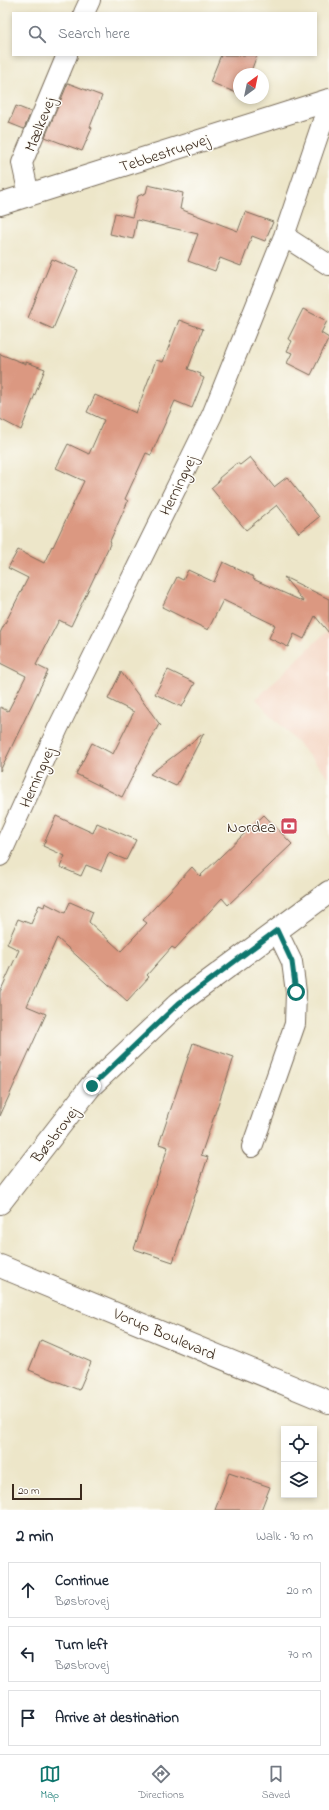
<!DOCTYPE html>
<meta charset="utf-8">
<style>
:root{--surface:#fff;--page:#f2f2f3;--text:#1f2937;--muted:#747a83;--line:#e0e1e3;--accent:#0f766e}
body{margin:0;font-family:"Indie Flower",sans-serif;background:var(--page);color:var(--text)}
.controls{position:absolute;right:12px;bottom:12px;display:grid;overflow:hidden;border-radius:0px;box-shadow:0 2px 6px #0003}
.controls button{width:36px;height:36px;display:grid;place-items:center;padding:0;border:0;border-bottom:1px solid var(--line);background:var(--surface);color:var(--text);font:20px sans-serif}
.compass{position:absolute;left:233px;top:68px;width:36px;height:36px;border-radius:50%;background:var(--surface);box-shadow:0 2px 6px #0003;rotate:33deg}
.scale{position:absolute;left:12px;bottom:10px;width:70px;box-sizing:border-box;padding-left:4px;border:2px solid #3b2a1e;border-top:0;font-size:11px;line-height:14px;white-space:nowrap;color:#3b2a1e;-webkit-text-stroke:3px #fdfcf7;paint-order:stroke}
.stop{position:absolute;width:12px;height:12px;margin:-9px;border:3px solid #0f766e;border-radius:50%;background:#fff}
.stop.end{background:#0f766e;border-color:#fff;box-shadow:0 1px 4px #0008}
.list{margin:0;padding:0;list-style:none}
h2{display:flex;justify-content:space-between;align-items:center;height:52px;margin:0;padding:0 16px;font-size:17px}
h2 small{font-size:13px;font-weight:400;color:var(--muted)}
.list li{display:grid;grid-template-columns:26px 1fr auto;gap:12px;align-items:center;box-sizing:border-box;height:56px;margin:0 8px 8px;padding:0 8px;border:1px solid var(--line);border-radius:0px}
.list b{display:block;font-size:15px;white-space:nowrap}
.list p{margin:0;font-size:13px;white-space:nowrap;color:var(--muted)}
.list em{font-size:13px;font-style:normal;color:var(--muted)}
.icon{flex:none;width:22px;height:22px;fill:none;stroke:currentColor;stroke-width:2;stroke-linecap:round;stroke-linejoin:round}
.map{position:relative;flex:none;width:329px;height:1510px;overflow:hidden}
.search{position:absolute;background:var(--surface);box-shadow:0 2px 6px #0003;left:12px;right:12px;top:12px;height:44px;display:flex;align-items:center;gap:10px;box-sizing:border-box;padding:0 14px;border-radius:0px;color:var(--muted);font-size:15px}
.sheet{height:244px;background:var(--surface)}
nav{display:flex;justify-content:space-around;align-items:center;box-sizing:border-box;height:56px;border-top:1px solid var(--line);background:var(--surface);font-size:11px;color:var(--muted)}
nav a{display:grid;justify-items:center;gap:2px}
nav .on{color:var(--accent)}
.map>svg:first-child{display:block}
</style>
<div class="map">
<svg width="329" height="1510" viewBox="0 0 329 1510">
<rect width="100%" height="100%" fill="#fdfcf7"/>
<filter id="ink" filterUnits="userSpaceOnUse"><feTurbulence type="fractalNoise" baseFrequency=".025" numOctaves="2"/><feDisplacementMap in="SourceGraphic" scale="8" xChannelSelector="R" yChannelSelector="G"/><feConvolveMatrix kernelMatrix="1 2 1 2 8 2 1 2 1" color-interpolation-filters="sRGB"/></filter>
<filter id="wash" filterUnits="userSpaceOnUse"><feTurbulence type="fractalNoise" baseFrequency=".012" numOctaves="4" result="noise"/><feDisplacementMap in="SourceGraphic" scale="16" xChannelSelector="R" yChannelSelector="G"/><feGaussianBlur stdDeviation="0.9" result="paint"/><feColorMatrix in="noise" values="0 0 0 0 0 0 0 0 0 0 0 0 0 0 0 0 0 1.4 0 .05"/><feComposite in="paint" operator="in"/></filter>
<g filter="url(#wash)">
<rect width="100%" height="100%" fill="#ede6c9"/>
<path fill="#f4d3c0" d="M329 629V777L256 699Z"/>
<g id="blocks">
<path fill="#db9881" d="M221 55H257L250 74H239V94L210 82Z
M68 83 102 96 90 127 92 128 82 151 45 137Z
M16 106 31 112 24 129 9 123Z
M148 185 183 193 180 209 238 231 245 212 273 222 265 241 252 236 241 266 220 258 215 271 188 261 198 234 137 220 133 239 110 234 115 213 132 217 138 196 146 193Z
M52 259 78 270 53 329 28 318Z
M303 309 327 321 321 333 329 338 311 375 287 363 292 353 287 351 292 341 288 339Z
M179 320 203 329 188 369 201 374 200 376 204 378 192 408 175 401 151 455 146 453 125 499 128 501 110 541 111 542 71 626 59 620 36 665 48 671 0 771V707L8 711 26 676 0 663V633L28 578 8 568 18 550 44 563 52 546 53 547 84 481 56 468 68 444 89 454 104 420 87 412 95 395 136 413 156 360 163 362Z
M0 354 26 364V362L45 369 21 430 0 419Z
M250 457 274 487 287 477 319 517 299 533 277 505 246 530 211 488 219 481V478L237 463 240 465Z
M223 562 254 577 253 579 304 602 284 577 329 599V633L315 616 304 639 294 634 288 647 269 638 275 625 223 600 208 630 162 607 177 577 183 580 188 570 214 582Z
M168 670 195 683 182 707 155 694Z
M121 672 161 726 159 724 122 797 76 774 92 743 113 754 134 712 108 699Z
M204 733 176 786 150 774Z
M264 815 292 844 228 905 222 898 175 949 172 947 147 975 149 977 127 1001 57 938 27 1006 46 1014 0 1116V992L19 950 7 944 18 919 31 924 39 905 44 907 45 903 65 913 70 902 93 912 89 922 121 951 147 923 143 920 192 867 200 876Z
M56 816 93 833 97 823 136 840 126 860 109 853 101 871 86 865 81 876 60 867 65 856 43 846Z
M193 1043 234 1057 201 1155 208 1157 173 1262 134 1249 168 1147 159 1144Z
M41 1340 91 1362 79 1390 29 1370Z
M229 1473 270 1487 261 1510H215Z"/>
</g>
</g>
<g filter="url(#ink)">
<use href="#blocks" fill-opacity="0" stroke="#796c5a" stroke-width="1"/>
<g fill="none" stroke-linecap="round" stroke-linejoin="round">
<g stroke="#796c5a" stroke-width="22">
<path id="minor" d="M84 13 90 0
M29 195 22 163 67 55
M284 236 329 265
M0 856 58 728 212 415 284 236 329 103
M252 1147 295 1024 296 992 292 962 277 931"/>
</g>
<g stroke="#796c5a" stroke-width="24">
<path id="tertiary" d="M0 204 329 100
M0 1203 91 1086 179 1003 329 892
M0 1266 329 1402"/>
</g>
<use href="#minor" stroke="#fff" stroke-width="20"/>
<use href="#tertiary" stroke="#fff" stroke-width="22"/>
</g>
</g>
<g fill="none" stroke-linecap="round" stroke-linejoin="round" filter="url(#ink)">
<path stroke="#0f766e" stroke-width="5" d="M92 1086 179 1003 277 930 292 962 296 992"/>
</g>
<defs>
<g id="bank-square" transform="scale(0.9)"><rect x="-9" y="-9" width="18" height="18" rx="4" fill="#d1495b" stroke="#fdfcf7"/><path d="M-6-4H6V4H-6ZM0-2.3a2.3 2.3 0 1 0 0 4.6a2.3 2.3 0 1 0 0-4.6Z" fill="#fff"/></g>
</defs>
<g fill-rule="evenodd">
<use href="#bank-square" x="289" y="826"/>
</g>
<g text-anchor="middle" stroke-width="3" stroke-linejoin="round" paint-order="stroke">
<g font-size="16" fill="#3b2a1e" stroke="#fdfcf7">
<text transform="translate(39 124) rotate(-68)" y="6">Mælkevej</text>
<text transform="translate(164 152) rotate(-18)" y="6">Tebbestrupvej</text>
<text transform="translate(177 485) rotate(-64)" y="6">Herningvej</text>
<text transform="translate(36 777) rotate(-66)" y="6">Herningvej</text>
<text transform="translate(54 1134) rotate(-52)" y="6">Bøsbrovej</text>
<text transform="translate(165 1333) rotate(23)" y="6">Vorup Boulevard</text>
</g>
<g font-size="16" fill="#3b2a1e" stroke="#fdfcf7" text-anchor="end">
<text x="276" y="832">Nordea</text>
</g>
</g>
</svg>
<div class="controls">
<button><svg class="icon" aria-label="locate" viewBox="0 0 24 24"><circle cx="12" cy="12" r="6"/><path d="M12 2v4M12 18v4M2 12h4M18 12h4"/></svg></button>
<button><svg class="icon" aria-label="layers" viewBox="0 0 24 24"><path d="M12 4l9 5-9 5-9-5zM3 14l9 5 9-5"/></svg></button>
</div>
<svg class="compass" viewBox="-18 -18 36 36"><path d="M0-13l5 13h-10z" fill="#e53935"/><path d="M0 13l5-13h-10z" fill="#747a83"/></svg>
<div class="scale">20 m</div>
<div class="stop" style="left:296px;top:992px"></div>
<div class="stop end" style="left:92px;top:1086px"></div>
<div class="search"><svg class="icon" aria-label="search" viewBox="0 0 24 24"><circle cx="10" cy="10" r="6"/><path d="M15 15l6 6"/></svg>Search here</div>
</div>
<section class="sheet">
<h2>2 min<small>Walk · 90 m</small></h2>
<ul class="list">
<li><svg class="icon" aria-label="ahead" viewBox="0 0 24 24"><path d="M12 20V5M6 11l6-6 6 6"/></svg><div><b>Continue</b><p>Bøsbrovej</p></div><em>20 m</em></li>
<li><svg class="icon" aria-label="left" viewBox="0 0 24 24"><path d="M17 20v-9H6M10 6l-5 5 5 5"/></svg><div><b>Turn left</b><p>Bøsbrovej</p></div><em>70 m</em></li>
<li><svg class="icon" aria-label="arrive" viewBox="0 0 24 24"><path d="M6 21V4h12l-3 4 3 4H6"/></svg><div><b>Arrive at destination</b></div></li>
</ul>
</section>
<nav>
<a class="on"><svg class="icon" aria-label="map" viewBox="0 0 24 24"><path d="M3 6l6-2 6 2 6-2v14l-6 2-6-2-6 2zM9 4v14M15 6v14"/></svg>Map</a>
<a><svg class="icon" aria-label="directions" viewBox="0 0 24 24"><path d="M12 3l9 9-9 9-9-9zM9 14v-3h6M13 9l2 2-2 2"/></svg>Directions</a>
<a><svg class="icon" aria-label="saved" viewBox="0 0 24 24"><path d="M7 4h10v16l-5-4-5 4z"/></svg>Saved</a>
</nav>
